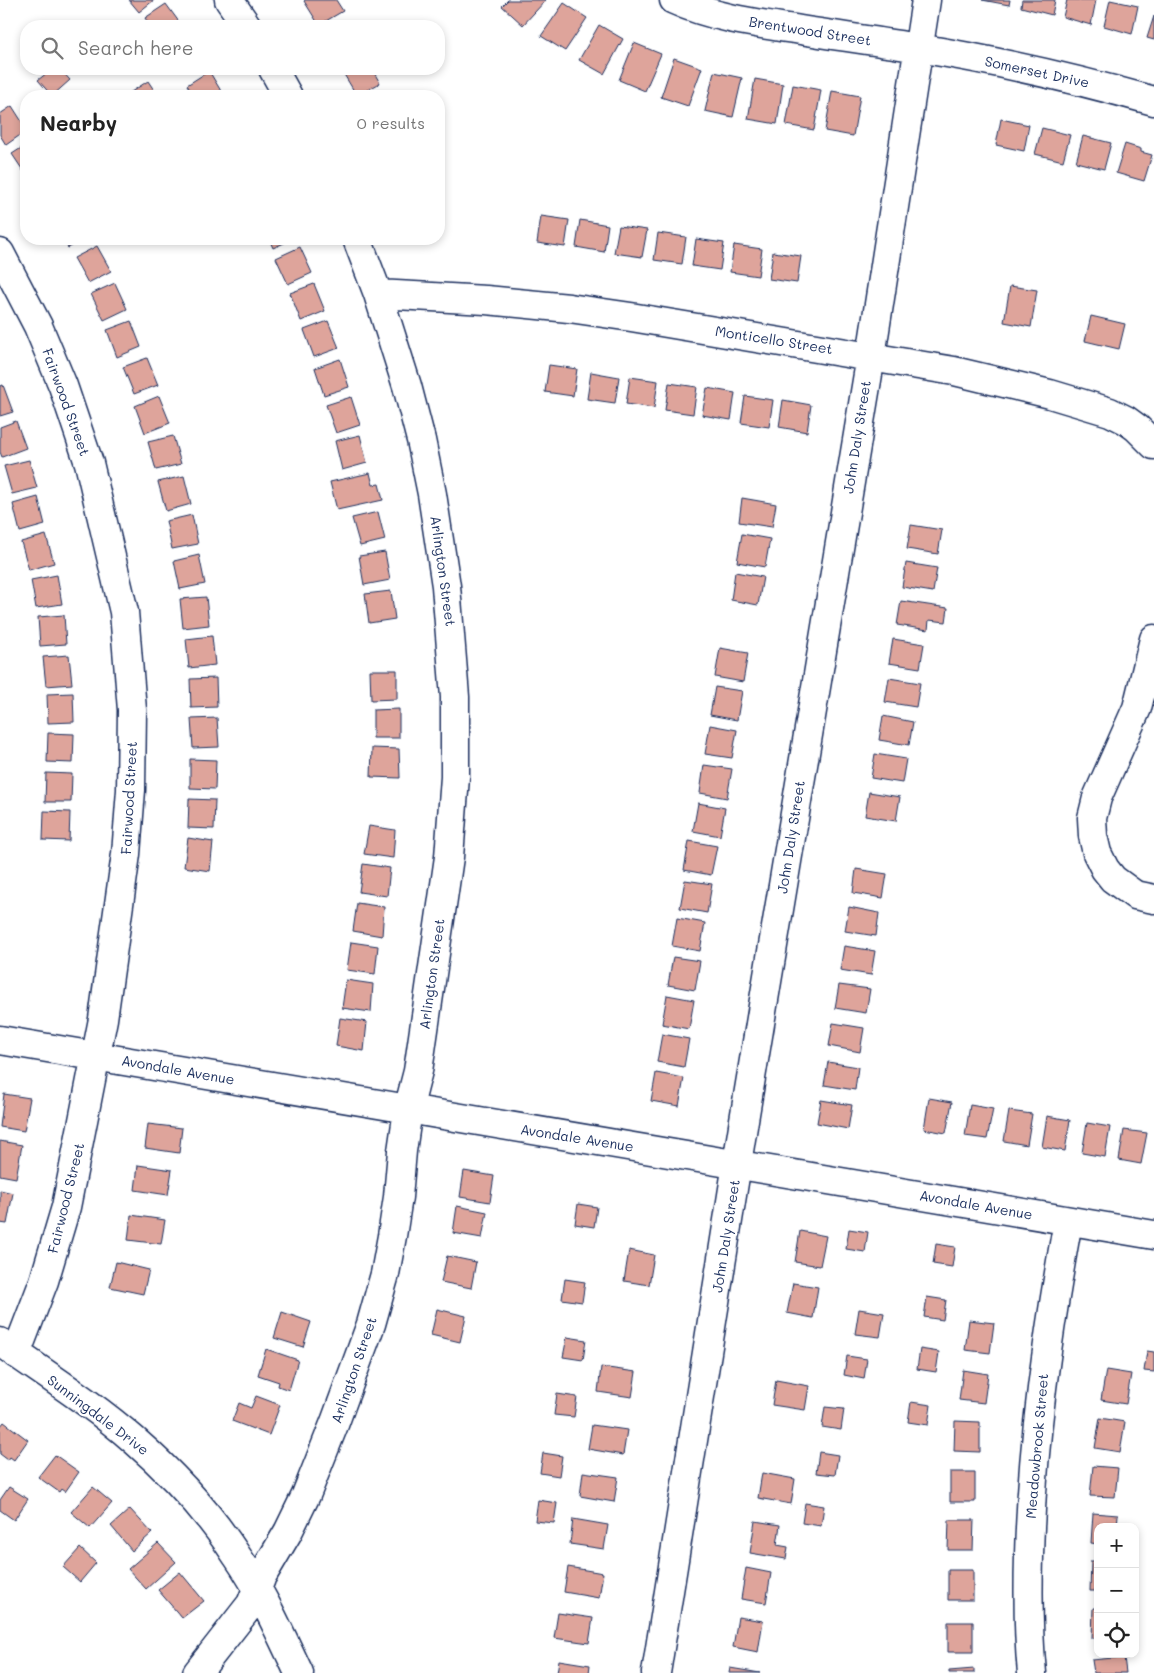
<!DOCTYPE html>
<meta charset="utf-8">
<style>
:root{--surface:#fff;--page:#f2f2f2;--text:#222;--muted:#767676;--line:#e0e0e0}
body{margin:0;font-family:Mali,sans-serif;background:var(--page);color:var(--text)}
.controls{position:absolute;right:15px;bottom:15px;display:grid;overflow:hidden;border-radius:10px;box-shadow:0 2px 8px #0003}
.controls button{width:45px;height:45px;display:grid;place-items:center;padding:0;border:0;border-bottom:1px solid var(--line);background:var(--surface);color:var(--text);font:25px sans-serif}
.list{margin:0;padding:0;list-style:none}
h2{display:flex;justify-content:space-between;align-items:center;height:65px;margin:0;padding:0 20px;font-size:21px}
h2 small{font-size:16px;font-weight:400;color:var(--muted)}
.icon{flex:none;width:28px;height:28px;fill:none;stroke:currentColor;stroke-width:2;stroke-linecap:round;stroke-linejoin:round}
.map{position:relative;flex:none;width:1154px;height:1673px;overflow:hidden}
.search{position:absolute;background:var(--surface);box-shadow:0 2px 8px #0003;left:20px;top:20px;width:425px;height:55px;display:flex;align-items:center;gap:12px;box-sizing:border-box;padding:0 18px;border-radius:20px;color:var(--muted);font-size:19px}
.panel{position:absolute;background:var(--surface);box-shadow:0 2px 8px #0003;left:20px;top:90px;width:425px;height:155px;border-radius:20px}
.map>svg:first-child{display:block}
</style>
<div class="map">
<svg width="1154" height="1673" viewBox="0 0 1154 1673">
<rect width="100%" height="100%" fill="#fff"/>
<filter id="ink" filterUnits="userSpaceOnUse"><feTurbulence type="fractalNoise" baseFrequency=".02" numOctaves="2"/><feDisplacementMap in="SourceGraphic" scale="10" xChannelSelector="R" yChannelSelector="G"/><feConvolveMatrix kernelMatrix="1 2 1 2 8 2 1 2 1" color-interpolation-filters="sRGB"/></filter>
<g filter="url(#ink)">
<path fill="#dea49b" stroke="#1b2f5e" d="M129 0H154L139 12Z
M305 0H336L343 11 319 25 304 1Z
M508 0H546L523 25 502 6Z
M982 0H1010L1009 5Z
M1022 0H1055L1052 15 1021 7Z
M1067 0H1096L1091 25 1063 17Z
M1110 0 1138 6 1132 34 1104 26Z
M564 3 587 18 565 51 541 36Z
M166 4 182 26H150L145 18Z
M1154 16V40L1147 38Z
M599 25 623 39 604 74 579 60Z
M634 43 661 54 645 91 619 80Z
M674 58 702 68 688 106 661 97Z
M52 69H60L70 80 52 96 38 80Z
M347 69H372L380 83 357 96 342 71Z
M209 71 224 96H194L187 85Z
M714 72 742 78 733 117 705 111Z
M755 79 783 84 777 124 748 119Z
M148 81 158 96H130L128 94Z
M793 85 821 90 814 130 786 125Z
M832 91 860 96 853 136 825 131Z
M12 106 26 128V131L6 145 0 135V114Z
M1001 119 1029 125 1024 151 996 145Z
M1042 128 1070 135 1063 161 1035 154Z
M1083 136 1111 143 1104 169 1076 162Z
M1125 144 1141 149V152L1152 155 1144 181 1116 173Z
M26 145V175L12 154Z
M541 216 569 220 565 247 537 243Z
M580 220 608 225 604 252 576 247Z
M619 226 647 230 642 257 614 253Z
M658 233 686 237 682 264 654 260Z
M63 239H85L68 248Z
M269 239H293L273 248Z
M696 239 724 243 720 270 692 266Z
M734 245 762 249 758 276 730 272Z
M97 246 111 271 88 283 74 258Z
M300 247 312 273 288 284 276 258Z
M773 252 801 256 797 283 769 279Z
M115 283 127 309 104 320 91 294Z
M314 284 325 311 301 321 290 293Z
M1010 286 1037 290 1031 327 1004 322Z
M1091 316 1125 324 1119 349 1085 341Z
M131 321 141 347 117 357 107 330Z
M328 321 339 348 314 357 304 330Z
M147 358 158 385 134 394 123 367Z
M340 359 349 387 324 395 315 368Z
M549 365 577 369 573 396 545 392Z
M591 372 619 377 615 403 587 399Z
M630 377 658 381 654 408 626 404Z
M669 383 697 387 693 414 665 410Z
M3 385 13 412 0 416V386Z
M707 388 735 393 731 420 702 415Z
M159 396 170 423 145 433 135 406Z
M745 396 773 400 769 427 741 423Z
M351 397 360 425 336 433 326 405Z
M783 400 811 405 807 432 779 427Z
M16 421 26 448 2 457 0 452V427Z
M360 435 367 463 342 470 335 441Z
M173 436 181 464 156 470 148 442Z
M29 460 37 488 12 494 4 466Z
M370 473 373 485 379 484 383 500 337 510 330 482Z
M184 476 191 504 166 511 158 482Z
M38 497 45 525 20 532 13 504Z
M742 498 776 504 772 527 739 522Z
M378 512 385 540 360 546 352 518Z
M192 515 198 544 172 549 166 521Z
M911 525 942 530 938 554 907 549Z
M742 534 770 539 765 567 737 562Z
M46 535 54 563 29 570 21 542Z
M385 552 390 580 364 585 359 556Z
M199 555 205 584 180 589 174 561Z
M906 563 937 568 933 592 902 587Z
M735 572 763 577 758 605 731 600Z
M57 575 62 604 36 608 31 580Z
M391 591 395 619 369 623 365 594Z
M206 597 209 625 183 628 180 599Z
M901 601 948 608 946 622 929 620 928 630 897 625Z
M64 615 66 644 40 646 38 617Z
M212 636 215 665 189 668 186 639Z
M893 639 924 644 920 668 889 663Z
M720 648 748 653 743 682 715 677Z
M69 655 72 684 46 686 43 657Z
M370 670H397V699L371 700Z
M216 678 217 707 191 708 190 679Z
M889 678 920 683 916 707 885 702Z
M715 687 742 691 737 720 710 715Z
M73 693 74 722 48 723 47 694Z
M399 709V738H373V710Z
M883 716 913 722 909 745 879 740Z
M217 718 219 747 193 748 191 719Z
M710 725 737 730 732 758 705 754Z
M48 733 74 734 73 763 47 762Z
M372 748 399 749 400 778 371 777Z
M875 754 906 759 902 783 871 778Z
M190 759 216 760 215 789 190 788Z
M704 765 732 769 727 798 700 793Z
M46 773 72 774 71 802H45Z
M869 792 900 797 896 821 865 816Z
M189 799 215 800 214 829 188 828Z
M698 803 725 808 720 836 693 831Z
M44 811 70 812 69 841 43 840Z
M369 826 395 830 393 858 364 854Z
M188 838 213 842 210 871 184 867Z
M689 841 717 846 711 875 684 870Z
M363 864 390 868 387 896 359 892Z
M856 869 887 874 883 898 853 893Z
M685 880 712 884 707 913 680 908Z
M357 903 384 907 382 936 353 931Z
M849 907 879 913 876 936 845 931Z
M677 918 705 923 700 951 672 946Z
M351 942 378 946 375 974 347 970Z
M844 946 875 951 871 975 840 970Z
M673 957 700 961 695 990 668 985Z
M346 980 373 984 371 1012 342 1008Z
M839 985 870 989 866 1013 835 1008Z
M667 995 694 1000 689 1029 662 1024Z
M340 1018 367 1022 364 1051 336 1046Z
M833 1023 864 1028 860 1052 829 1046Z
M662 1034 689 1039 684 1067 657 1062Z
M828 1062 858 1067 855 1090 824 1085Z
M656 1073 684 1078 679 1106 651 1101Z
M4 1094 30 1098 24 1131 0 1127Z
M929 1098 952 1102 946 1133 924 1129Z
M821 1100 852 1105 848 1129 817 1123Z
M970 1105 993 1109 987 1139 965 1136Z
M1009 1111 1032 1114 1027 1145 1004 1141Z
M1047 1116 1070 1120 1065 1151 1042 1147Z
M1087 1123 1110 1127 1105 1157 1082 1153Z
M148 1124 182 1128 179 1153 145 1148Z
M1124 1130 1147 1133 1141 1164 1119 1160Z
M0 1141 22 1145 16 1178 0 1175Z
M138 1165 172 1170 168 1195 135 1190Z
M464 1171 494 1176 490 1202 460 1197Z
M0 1190 13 1193 7 1224 0 1223Z
M578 1204 597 1207 594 1227 575 1224Z
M457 1206 487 1212 482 1238 453 1233Z
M131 1215 165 1220 161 1244 128 1240Z
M849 1229 868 1232 865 1252 846 1249Z
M800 1231 826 1236 820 1266 795 1262Z
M936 1244 955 1247 952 1267 933 1264Z
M629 1250 654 1255 649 1285 624 1281Z
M447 1256 476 1262 471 1288 441 1282Z
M116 1262 149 1270 143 1294 110 1287Z
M565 1279 585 1282 582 1302 562 1299Z
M793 1283 818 1287 813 1318 787 1313Z
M927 1297 946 1300 943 1320 924 1317Z
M437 1309 466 1316 460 1342 431 1335Z
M859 1309 884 1313 880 1337 855 1334Z
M282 1312 311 1322 303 1347 274 1338Z
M969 1320 994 1323 990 1353 965 1350Z
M567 1337 586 1340 583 1360 563 1357Z
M266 1349 298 1360 289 1390 278 1386 279 1382 258 1375Z
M920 1349 939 1352 936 1372 917 1369Z
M1147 1351 1154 1352V1372L1144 1371Z
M847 1356 867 1359 864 1379 844 1375Z
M601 1367 636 1372 632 1397 598 1392Z
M963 1370 988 1374 984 1403 959 1400Z
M1106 1370 1131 1374 1126 1404 1101 1400Z
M776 1380 809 1386 805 1410 772 1405Z
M557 1394 577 1397 574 1417 554 1415Z
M256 1396 280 1405 269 1435 232 1421 239 1403 251 1408Z
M911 1402 931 1405 928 1425 908 1422Z
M825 1407 844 1409 841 1430 822 1427Z
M1100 1418 1125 1422 1120 1452 1095 1448Z
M955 1421 980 1422V1452L954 1451Z
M4 1422 28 1440 14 1460 10 1457 8 1460 0 1454V1427Z
M592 1425 627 1430 623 1455 588 1449Z
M819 1452 838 1455 835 1475 816 1473Z
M543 1453 562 1456 559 1476 540 1473Z
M55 1455 79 1472 65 1492 61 1489 59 1492 38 1477Z
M1093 1466 1118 1468 1115 1497 1090 1496Z
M583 1472 618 1477 614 1502 580 1496Z
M950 1472H975V1502H950Z
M762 1473 795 1479 791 1504 758 1498Z
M9 1487 28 1499 14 1520 0 1510V1500Z
M93 1487 112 1503 90 1528 71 1512Z
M538 1500 557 1503 554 1523 535 1521Z
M805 1503 824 1506 821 1526 802 1523Z
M130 1509 152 1533 132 1551 111 1526Z
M1093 1513 1118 1515 1117 1527H1098V1544L1091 1543Z
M573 1519 608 1525 604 1549 570 1544Z
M949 1520H974L973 1550H948Z
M755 1521 780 1525 777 1545 788 1547 786 1559 750 1553Z
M158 1543 176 1562 146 1589 128 1569Z
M80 1548 96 1563 80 1582 63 1567Z
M1091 1561H1098V1591H1090Z
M568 1567 603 1573 599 1598 564 1592Z
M746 1568 771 1573 766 1603 741 1599Z
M948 1570H973V1600H948Z
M180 1572 204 1601 182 1618 158 1590Z
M1093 1608H1098V1638H1092Z
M558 1613 593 1618 589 1643 554 1638Z
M738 1617 763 1621 758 1652 733 1647Z
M948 1622H973V1652H948Z
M1124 1657 1126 1673H1094L1092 1660Z
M559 1660 590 1665 589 1673H557Z
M730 1668 760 1673H729Z
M974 1669V1673H949V1671Z"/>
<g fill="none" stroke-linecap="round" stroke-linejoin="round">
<g stroke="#1b2f5e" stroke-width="31">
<path id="minor" d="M229 0 247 26
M674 0C711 17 754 23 795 29 836 36 877 41 918 48 998 61 1076 79 1154 101
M273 69 288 96
M0 253 38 326 63 386 89 463 124 612 132 710 131 790 126 854 103 1019 66 1207 44 1281 16 1354
M378 294 486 300 569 308 631 317 954 371 1050 394 1110 412 1126 420 1137 428 1154 445
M1154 639 1137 708 1097 798 1092 818 1093 836 1097 853 1105 869 1113 879 1135 895 1154 899
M0 1040 1154 1235
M0 1342C45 1374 93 1404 134 1440 173 1474 209 1513 237 1556 262 1592 280 1633 299 1673
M197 1673 251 1604 262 1576 288 1532 306 1495 335 1422 371 1324 385 1274 392 1236 398 1197 402 1151 408 1110 418 1071 449 857 455 777V697L446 586 432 494 421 440 407 386 378 294 357 239
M656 1673 743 1126 871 356 926 0
M1032 1673C1028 1634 1028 1594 1029 1555 1032 1442 1048 1332 1068 1221"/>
</g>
<use href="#minor" stroke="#fff" stroke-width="28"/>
</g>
</g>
<g text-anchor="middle" stroke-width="4.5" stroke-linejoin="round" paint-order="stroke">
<g font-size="14" fill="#1b2f5e" stroke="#fff">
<text transform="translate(810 31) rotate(9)" y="5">Brentwood Street</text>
<text transform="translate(1037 72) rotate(12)" y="5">Somerset Drive</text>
<text transform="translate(774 340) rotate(9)" y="5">Monticello Street</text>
<text transform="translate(66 402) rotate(70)" y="5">Fairwood Street</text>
<text transform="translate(857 437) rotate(-81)" y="5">John Daly Street</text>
<text transform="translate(443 571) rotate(82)" y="5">Arlington Street</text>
<text transform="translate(129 798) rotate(-87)" y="5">Fairwood Street</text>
<text transform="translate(791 837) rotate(-81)" y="5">John Daly Street</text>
<text transform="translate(432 974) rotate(-82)" y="5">Arlington Street</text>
<text transform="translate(178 1070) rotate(10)" y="5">Avondale Avenue</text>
<text transform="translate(577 1138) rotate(9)" y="5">Avondale Avenue</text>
<text transform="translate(66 1198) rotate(-76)" y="5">Fairwood Street</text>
<text transform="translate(976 1205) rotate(10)" y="5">Avondale Avenue</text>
<text transform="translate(726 1236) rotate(-81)" y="5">John Daly Street</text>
<text transform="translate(354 1370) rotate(-71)" y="5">Arlington Street</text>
<text transform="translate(98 1415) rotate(37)" y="5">Sunningdale Drive</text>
<text transform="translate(1037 1446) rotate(-85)" y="5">Meadowbrook Street</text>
</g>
</g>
</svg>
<div class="controls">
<button>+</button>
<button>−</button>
<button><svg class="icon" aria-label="locate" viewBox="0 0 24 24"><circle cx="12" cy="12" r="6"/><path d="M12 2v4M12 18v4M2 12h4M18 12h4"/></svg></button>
</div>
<div class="search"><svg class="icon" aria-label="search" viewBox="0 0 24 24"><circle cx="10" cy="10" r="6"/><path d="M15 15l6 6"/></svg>Search here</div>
<section class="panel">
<h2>Nearby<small>0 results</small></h2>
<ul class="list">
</ul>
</section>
</div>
